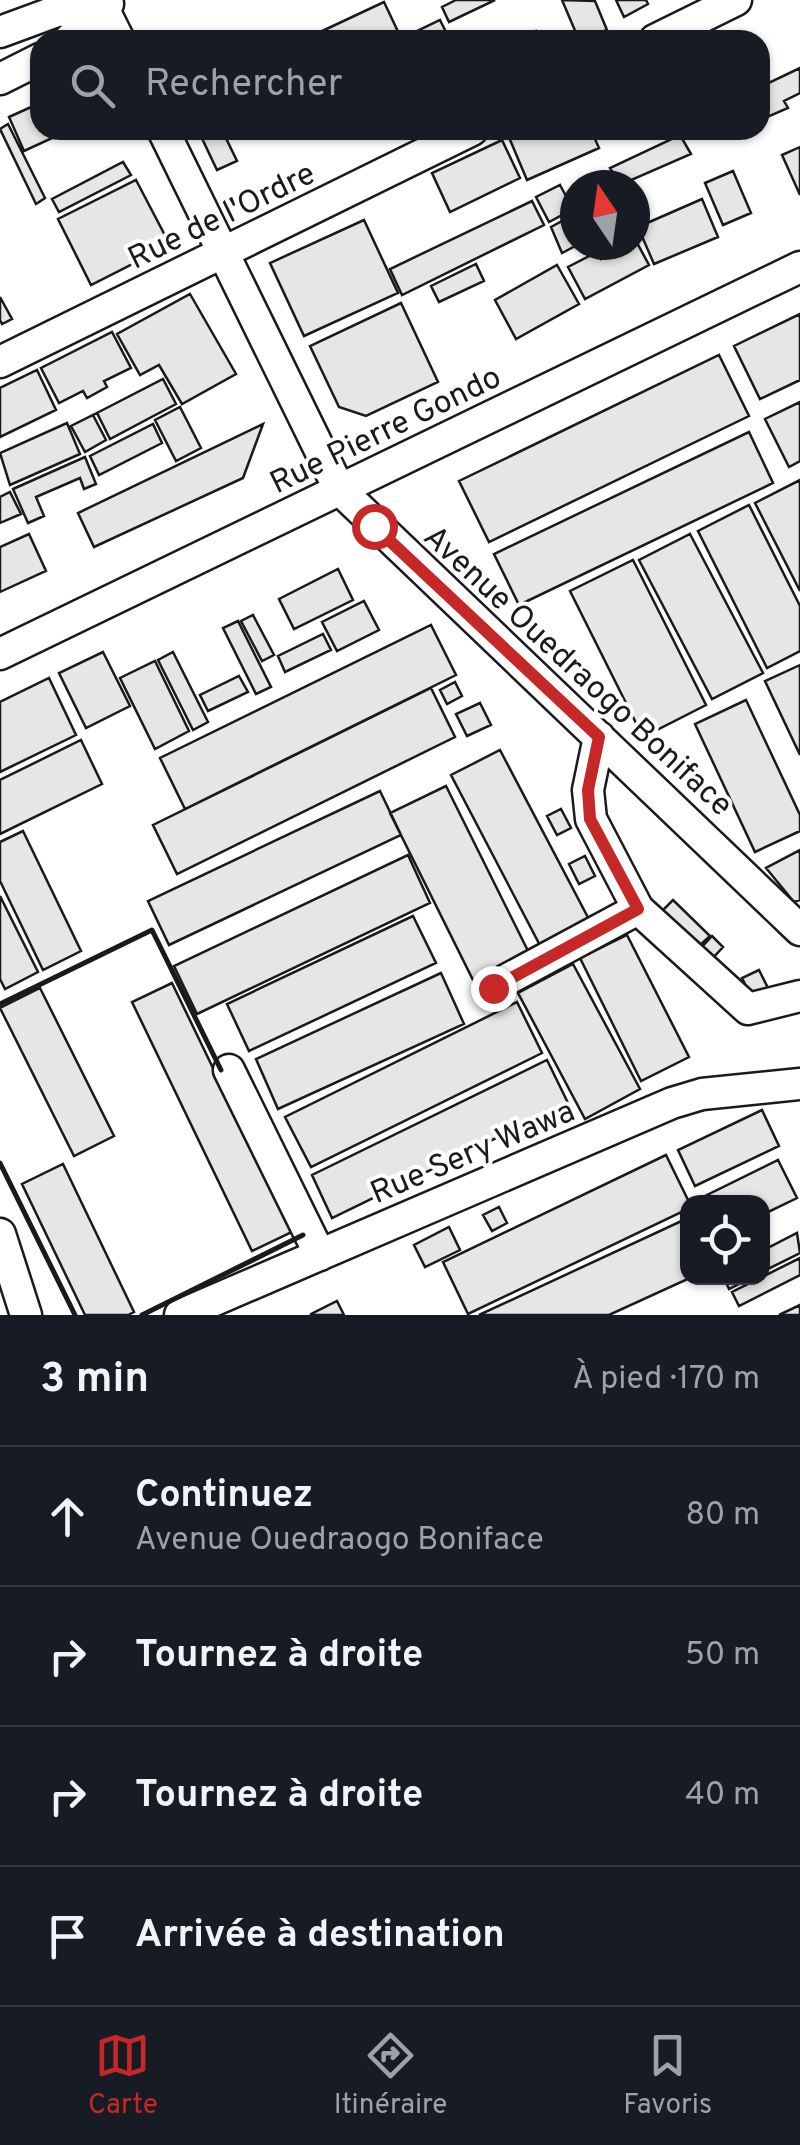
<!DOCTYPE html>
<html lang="fr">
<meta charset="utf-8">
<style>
:root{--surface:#171b24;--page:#20242c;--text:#f1f3f6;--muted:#9ea1a6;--line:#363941;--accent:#c62828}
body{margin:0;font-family:Overpass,sans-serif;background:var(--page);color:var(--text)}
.controls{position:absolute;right:30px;bottom:30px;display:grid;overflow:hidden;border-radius:20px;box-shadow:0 2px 8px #0004}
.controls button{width:90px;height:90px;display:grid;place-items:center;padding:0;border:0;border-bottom:2px solid var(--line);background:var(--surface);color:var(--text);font:50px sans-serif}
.compass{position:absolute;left:560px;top:170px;width:90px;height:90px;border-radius:50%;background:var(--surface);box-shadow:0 2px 8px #0004;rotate:347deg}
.stop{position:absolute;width:30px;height:30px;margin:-22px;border:8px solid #c62828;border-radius:50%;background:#fff}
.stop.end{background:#c62828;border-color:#fff;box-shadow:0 2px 10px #0008}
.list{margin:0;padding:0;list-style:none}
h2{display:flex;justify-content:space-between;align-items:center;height:130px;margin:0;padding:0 40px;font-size:42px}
h2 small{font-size:32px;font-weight:400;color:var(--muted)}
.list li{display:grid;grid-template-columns:65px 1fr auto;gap:30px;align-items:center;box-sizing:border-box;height:140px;padding:0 40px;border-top:2px solid var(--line)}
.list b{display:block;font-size:38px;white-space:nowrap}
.list p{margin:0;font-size:32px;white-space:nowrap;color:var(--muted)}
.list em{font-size:32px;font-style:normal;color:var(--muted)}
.icon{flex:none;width:55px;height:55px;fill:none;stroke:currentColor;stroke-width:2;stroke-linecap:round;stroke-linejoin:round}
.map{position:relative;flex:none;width:800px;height:1315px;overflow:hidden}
.search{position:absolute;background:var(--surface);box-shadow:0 2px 8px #0004;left:30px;right:30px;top:30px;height:110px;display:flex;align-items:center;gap:25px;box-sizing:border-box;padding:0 35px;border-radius:30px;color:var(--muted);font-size:38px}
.sheet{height:690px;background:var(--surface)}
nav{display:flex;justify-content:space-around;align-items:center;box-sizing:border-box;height:140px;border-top:2px solid var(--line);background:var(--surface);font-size:28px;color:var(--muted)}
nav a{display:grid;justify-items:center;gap:5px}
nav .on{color:var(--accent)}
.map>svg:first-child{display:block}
</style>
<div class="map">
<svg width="800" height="1315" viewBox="0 0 800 1315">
<rect width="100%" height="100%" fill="#fff"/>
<path fill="#e6e6e6" stroke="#1a1a1a" stroke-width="2.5" d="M456 0H495L449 22 442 7Z
M562 0 595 1 607 30 579 40Z
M616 0H646L648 4 624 17Z
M384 2 402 40H303Z
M440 20 450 40H406L405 37Z
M536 31 540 40H516Z
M800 68V93L784 101 788 108 765 118 760 87Z
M40 103V130H59L61 134 24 151 9 117Z
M8 124 45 198 36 204 0 129Z
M198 130H222L237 161 217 170Z
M519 130H591L599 148 527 180 508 135Z
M680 135 691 154 620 185 610 168Z
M502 140 520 178 450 212 432 173Z
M800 147V195L782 155Z
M123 162 131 175 59 212 52 199Z
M733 171 751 213 723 225 705 183Z
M136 180 170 245 91 285 58 219Z
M560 185 573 209 549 222 536 197Z
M702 199 718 237 654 264 638 227Z
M532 201 544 225 402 295 390 269Z
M575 214 577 245 562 253 551 227Z
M364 220 398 293 304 336 270 263Z
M635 239 649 265 585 299 568 267 597 252 601 259 614 252 610 245H635Z
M476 264 484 281 439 302 431 286Z
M557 265 579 304 516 339 495 300Z
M190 294 236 374 182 404 159 365 140 375 117 334Z
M0 297 12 319 2 324 0 320Z
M401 303 438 382 366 416 339 407 310 346Z
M800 314V380L760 399 734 346Z
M112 332 131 368 104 381 107 387 87 398 83 391 59 403 41 368Z
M719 355 749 416 489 542 459 481Z
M37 370 56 410 0 437V388Z
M163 379 176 404 110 439 97 413 93 415Z
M800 402V461L789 467 765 419Z
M180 407 201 448 176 461 155 420Z
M93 415 106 440 85 452 71 426Z
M67 423 80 454 10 485 0 453Z
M153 424 162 443 99 475 90 456Z
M263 424 243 478 94 547 78 513Z
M749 432 773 483 519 605 494 554Z
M85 457 96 484 84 489 80 478 36 497 44 516 28 523 13 489Z
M800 480V591L755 503Z
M10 492 21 514 0 523V497Z
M749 505 800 606V651L767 668 698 531Z
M29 534 46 571 0 592V547Z
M690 534 763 673 712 699 639 560Z
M633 560 706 705 643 737 570 591Z
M338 569 353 600 294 629 279 599Z
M364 601 379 630 337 651 322 622Z
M253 615 274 655 262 661 241 621Z
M238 621 271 687 256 694 223 628Z
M431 625 456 675 185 809 160 758Z
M323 634 331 650 285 672 278 656Z
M103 652 130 706 86 728 59 673Z
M173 652 208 722 193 730 158 660Z
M155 661 189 731 155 749 120 678Z
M800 665V755L765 681Z
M239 676 248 692 208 711 200 695Z
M49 678 76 735 0 772V702Z
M455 682 462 696 447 704 440 690Z
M431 688 455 737 177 874 153 825Z
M746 700 800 815V831L755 852 695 724Z
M480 703 491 725 467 736 456 714Z
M81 740 102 784 0 834V780Z
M500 750 593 927 544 953 451 775Z
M446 786 532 959 476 986 390 813Z
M380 791 401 835 169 945 148 901Z
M561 809 571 828 557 835 547 816Z
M23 831 81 951 43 970 0 881V842Z
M800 850V900L794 902 766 868Z
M408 855 430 903 197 1014 174 966Z
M585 856 595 876 579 884 569 864Z
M0 896 38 972 5 989 0 979Z
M673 900 710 936 698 947 661 912Z
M413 916 436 963 249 1051 227 1004Z
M627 935 689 1057 641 1081 580 958Z
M712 936 723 947 711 960 700 949Z
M573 964 640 1089 585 1119 518 993Z
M759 970 773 998 756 1006 742 978Z
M441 973 464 1024 278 1109 256 1059Z
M172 983 292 1232 252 1251 132 1002Z
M40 988 114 1136 74 1156 0 1008Z
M517 1002 542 1053 311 1167 285 1117Z
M547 1060 568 1103 332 1218 312 1175Z
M762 1110 779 1146 695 1186 678 1150Z
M666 1155 689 1202 688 1209 468 1314 443 1262Z
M778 1160 797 1198 762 1215V1202H706L703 1197Z
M63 1164 134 1312 128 1315H85L22 1184Z
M499 1207 507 1223 492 1231 483 1215Z
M688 1218 690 1278 609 1315H479Z
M449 1227 460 1250 425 1267 414 1245Z
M797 1233 800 1253 762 1272V1251Z
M800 1258V1275L739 1306 732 1292Z
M724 1278H751L729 1289Z
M337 1301 344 1315H311V1314Z
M800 1305V1315H779Z"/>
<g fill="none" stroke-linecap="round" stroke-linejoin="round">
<g stroke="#1a1a1a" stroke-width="35">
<path id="minor" d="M99 0 119 40
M0 32 57 11 103 6
M69 40 108 4
M655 40 736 0
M0 79 40 59
M163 130 339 489 800 930
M0 362 472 130
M0 654 800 267
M599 737 588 790 591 819 638 909 748 1009 800 996
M493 987 638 909
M229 1070 320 1255
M0 1234 26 1315
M180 1315 672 1103 702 1094 800 1084"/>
</g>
<use href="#minor" stroke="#fff" stroke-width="30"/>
<path stroke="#1a1a1a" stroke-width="5" d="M0 1004 152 930 221 1070
M0 1163 75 1315
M142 1315 303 1235"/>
</g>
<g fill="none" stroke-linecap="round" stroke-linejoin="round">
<path stroke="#c62828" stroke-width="12" d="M374 526 599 737 588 790 590 819 638 909 493 988"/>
</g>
<g text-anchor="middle" stroke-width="8" stroke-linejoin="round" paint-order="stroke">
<g font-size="32" fill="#1a1a1a" stroke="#fff">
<text transform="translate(221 215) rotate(-26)" y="11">Rue de l'Ordre</text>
<text transform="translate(385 429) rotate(-26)" y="11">Rue Pierre Gondo</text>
<text transform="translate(579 670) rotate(43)" y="11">Avenue Ouedraogo Boniface</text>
<text transform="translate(472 1151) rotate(-23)" y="11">Rue Sery Wawa</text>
</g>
</g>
</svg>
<div class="controls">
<button><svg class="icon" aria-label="locate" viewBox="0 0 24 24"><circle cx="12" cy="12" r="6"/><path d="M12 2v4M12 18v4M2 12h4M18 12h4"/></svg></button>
</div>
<svg class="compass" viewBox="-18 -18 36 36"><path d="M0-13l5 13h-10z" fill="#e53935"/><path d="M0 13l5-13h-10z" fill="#9ea1a6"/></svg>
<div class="stop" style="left:374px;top:526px"></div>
<div class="stop end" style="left:493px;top:988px"></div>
<div class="search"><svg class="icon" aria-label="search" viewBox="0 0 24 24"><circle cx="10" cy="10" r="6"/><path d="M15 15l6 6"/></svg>Rechercher</div>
</div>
<section class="sheet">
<h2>3 min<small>À pied · 170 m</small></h2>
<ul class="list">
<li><svg class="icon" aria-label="ahead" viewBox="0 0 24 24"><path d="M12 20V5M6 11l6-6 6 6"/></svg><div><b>Continuez</b><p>Avenue Ouedraogo Boniface</p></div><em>80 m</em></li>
<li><svg class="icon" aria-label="right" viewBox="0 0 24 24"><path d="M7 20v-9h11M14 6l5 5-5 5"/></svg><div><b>Tournez à droite</b></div><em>50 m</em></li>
<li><svg class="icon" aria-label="right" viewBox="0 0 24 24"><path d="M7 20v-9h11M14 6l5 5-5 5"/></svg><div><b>Tournez à droite</b></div><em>40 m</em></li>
<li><svg class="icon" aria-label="arrive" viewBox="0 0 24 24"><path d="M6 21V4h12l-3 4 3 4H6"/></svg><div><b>Arrivée à destination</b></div></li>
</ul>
</section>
<nav>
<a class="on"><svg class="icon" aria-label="map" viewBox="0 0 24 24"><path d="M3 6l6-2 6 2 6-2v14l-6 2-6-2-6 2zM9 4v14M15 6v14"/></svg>Carte</a>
<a><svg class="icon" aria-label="directions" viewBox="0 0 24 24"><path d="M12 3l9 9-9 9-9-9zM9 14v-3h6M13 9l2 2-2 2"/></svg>Itinéraire</a>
<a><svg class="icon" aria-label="saved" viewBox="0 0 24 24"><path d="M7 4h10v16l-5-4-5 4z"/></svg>Favoris</a>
</nav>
